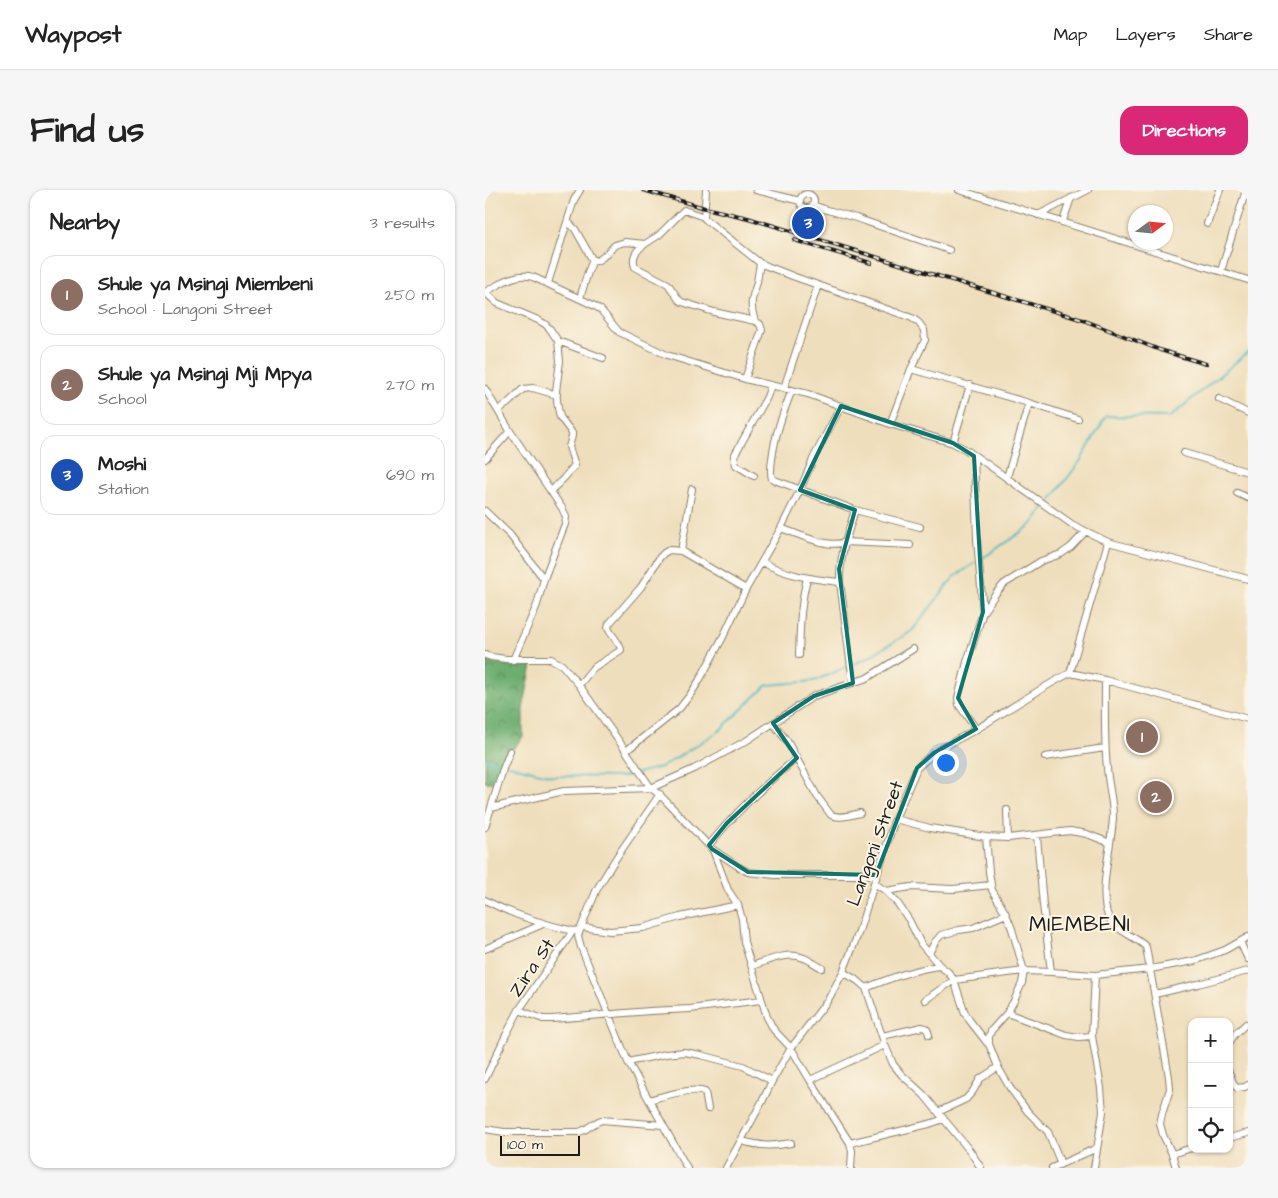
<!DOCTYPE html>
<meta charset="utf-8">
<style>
:root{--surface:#fff;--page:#f6f6f6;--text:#222;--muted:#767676;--line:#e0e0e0;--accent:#db2777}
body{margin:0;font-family:"Architects Daughter",sans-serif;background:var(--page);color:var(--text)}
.controls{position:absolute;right:15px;bottom:15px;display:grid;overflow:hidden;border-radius:10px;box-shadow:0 1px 4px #0004}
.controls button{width:45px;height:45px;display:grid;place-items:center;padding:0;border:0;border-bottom:1px solid var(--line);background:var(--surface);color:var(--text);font:25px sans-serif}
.compass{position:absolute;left:643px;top:15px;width:45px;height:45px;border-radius:50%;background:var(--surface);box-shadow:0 1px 4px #0004;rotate:75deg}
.scale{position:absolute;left:15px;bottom:12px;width:80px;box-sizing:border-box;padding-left:5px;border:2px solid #1c1c1c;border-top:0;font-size:14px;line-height:18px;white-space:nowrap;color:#1c1c1c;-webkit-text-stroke:4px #fcf5e5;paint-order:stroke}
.you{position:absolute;left:460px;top:572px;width:18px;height:18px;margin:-12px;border:4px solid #fff;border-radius:50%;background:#1a73e8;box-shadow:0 0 0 8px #1a73e833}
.badge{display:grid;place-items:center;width:32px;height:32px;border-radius:50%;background:var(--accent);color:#fff;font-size:16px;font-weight:700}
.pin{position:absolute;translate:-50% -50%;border:2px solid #fff;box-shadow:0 1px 5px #0006}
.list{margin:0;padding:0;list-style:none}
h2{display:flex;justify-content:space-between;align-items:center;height:65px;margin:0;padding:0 20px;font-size:21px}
h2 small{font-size:16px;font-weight:400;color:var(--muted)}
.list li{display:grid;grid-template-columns:32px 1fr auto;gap:15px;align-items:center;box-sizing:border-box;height:80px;margin:0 10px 10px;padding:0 10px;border:1px solid var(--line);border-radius:15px}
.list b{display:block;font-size:19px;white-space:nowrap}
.list p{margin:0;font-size:16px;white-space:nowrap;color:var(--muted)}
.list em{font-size:16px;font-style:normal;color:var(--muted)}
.icon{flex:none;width:28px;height:28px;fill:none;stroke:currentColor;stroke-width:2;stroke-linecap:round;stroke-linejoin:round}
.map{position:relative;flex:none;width:763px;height:978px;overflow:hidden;border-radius:15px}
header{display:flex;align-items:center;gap:30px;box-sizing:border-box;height:70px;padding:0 25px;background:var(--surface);border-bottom:1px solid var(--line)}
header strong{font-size:24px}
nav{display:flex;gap:28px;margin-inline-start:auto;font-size:18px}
.intro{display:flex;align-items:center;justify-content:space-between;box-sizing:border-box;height:120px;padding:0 30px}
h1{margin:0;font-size:35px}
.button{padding:12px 22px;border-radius:15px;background:var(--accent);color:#fff;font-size:18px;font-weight:700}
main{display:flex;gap:30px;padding:0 30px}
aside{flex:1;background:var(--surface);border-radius:15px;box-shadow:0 1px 4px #0004}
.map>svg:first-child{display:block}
</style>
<header>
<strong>Waypost</strong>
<nav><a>Map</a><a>Layers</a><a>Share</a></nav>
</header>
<div class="intro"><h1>Find us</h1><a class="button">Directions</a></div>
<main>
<aside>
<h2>Nearby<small>3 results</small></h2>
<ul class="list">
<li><span class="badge" style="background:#8d6e63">1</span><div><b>Shule ya Msingi Miembeni</b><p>School · Langoni Street</p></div><em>250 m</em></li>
<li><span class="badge" style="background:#8d6e63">2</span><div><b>Shule ya Msingi Mji Mpya</b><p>School</p></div><em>270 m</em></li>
<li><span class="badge" style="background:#1a4fb4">3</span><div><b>Moshi</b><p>Station</p></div><em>690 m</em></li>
</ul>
</aside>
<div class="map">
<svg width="763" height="978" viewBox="0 0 763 978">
<defs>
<pattern id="forest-crowns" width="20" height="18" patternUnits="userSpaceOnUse" patternTransform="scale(1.25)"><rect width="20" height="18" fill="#6cad70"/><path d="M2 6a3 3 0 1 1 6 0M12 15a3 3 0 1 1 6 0" fill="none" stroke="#588c5b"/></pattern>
</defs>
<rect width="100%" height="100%" fill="#fcf5e5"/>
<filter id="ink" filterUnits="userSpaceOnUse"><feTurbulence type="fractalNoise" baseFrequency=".02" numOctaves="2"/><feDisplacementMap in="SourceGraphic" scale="10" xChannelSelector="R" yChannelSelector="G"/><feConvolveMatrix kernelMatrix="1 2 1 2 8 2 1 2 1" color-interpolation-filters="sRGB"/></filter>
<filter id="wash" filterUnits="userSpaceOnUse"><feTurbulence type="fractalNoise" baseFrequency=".0096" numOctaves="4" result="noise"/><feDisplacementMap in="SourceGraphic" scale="20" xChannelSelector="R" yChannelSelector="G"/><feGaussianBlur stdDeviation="1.12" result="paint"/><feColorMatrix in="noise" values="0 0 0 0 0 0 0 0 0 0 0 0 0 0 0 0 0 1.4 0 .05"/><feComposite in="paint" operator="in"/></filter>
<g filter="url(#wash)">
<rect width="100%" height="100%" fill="#efdebc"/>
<path fill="url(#forest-crowns)" stroke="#446446" d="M0 471 31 477 47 475 38 519V547L22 566 11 593 0 592Z"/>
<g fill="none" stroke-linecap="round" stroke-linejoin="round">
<path stroke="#49b7c3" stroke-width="2" d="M565 311 596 270 621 226 685 227 763 162
M498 368 546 335 559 318
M369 474 380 469 427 441 469 387 490 373
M0 569 15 573
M24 575 67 586 136 587 177 577 234 541 282 495 329 491 364 476"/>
</g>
</g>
<g filter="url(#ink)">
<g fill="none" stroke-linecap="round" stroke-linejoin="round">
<g stroke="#867d6c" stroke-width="8">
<path id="minor" d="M221 0 219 27 220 29 275 73 282 76 310 87 427 128 434 133 439 140 440 150 426 179 405 234
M271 0 315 11
M474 0 763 90
M315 11a7 7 0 1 1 14 0a7 7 0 1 1-14 0Z
M328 15 339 19 371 28 464 60
M553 25 603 0
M578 31 586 8
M83 32 90 39 107 69 112 71 118 67 130 55 140 52 160 54 174 45 199 20 219 27
M722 34 735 0
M160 54C152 60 146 66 150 77L183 94 194 110 197 112 229 122 270 131
M736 81 761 0
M63 93 89 10 95 0
M0 102C16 94 29 82 48 87L106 114 115 119 134 142 182 165 260 189 323 204 405 234 468 253 480 259 502 274 588 335 623 352 763 389
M0 102 12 113 53 130 60 134 65 139 73 151 75 171 71 201 73 218 75 227 87 243V246L84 257 90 275 79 288 66 301
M95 108 103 82 108 70
M73 151 118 168
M426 179 544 213 593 229
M260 189 277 140 275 134 270 131C264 112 267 110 272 92 273 86 274 79 275 73
M299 198 333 95
M0 199 25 241 77 318 81 327 80 334 59 389 52 415 28 470
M307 200C298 223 290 244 287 269 286 276 285 283 287 289L370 320 435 337
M734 209 763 223
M13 220 22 214 38 199 48 198 72 205
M468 253 485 195
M699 263 763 282
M489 266 492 349 498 422 482 472 473 508 474 515 491 539
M0 269 25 241
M269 286 251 275 249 266 282 207 286 195
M522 287 544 213
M752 303 763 308
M0 321 25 345 59 389
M296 338C312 344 344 359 360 352L425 355
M196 361 207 299
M277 372C303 386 326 389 355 392
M498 422 511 403 519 394 556 371 576 364 586 357 600 342
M0 465 6 467 21 469H66L77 475 94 495 141 561 166 598 176 606 227 659 254 677 263 682 290 685H391
M314 465C315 438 315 415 322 388
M585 483 623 352
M620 490C620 519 619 549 622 578 623 594 628 611 628 627 627 656 613 700 623 726 628 740 651 746 661 757L684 887 685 899 677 924 675 934 678 945 687 964 691 978
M368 493 355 392C354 367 363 343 370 320
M94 495 108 478 136 460 135 456 124 440 123 438 124 434 156 397 175 367 179 363 184 360 196 361 261 399
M288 533 302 551 332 606 346 625C355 629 366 625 375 623
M141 561 194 519 205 505 214 491 238 447 261 399 296 338 315 300 329 267 356 216
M560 567 620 558
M175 604 131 668 112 699 95 740 93 746 96 757 143 872 202 978
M6 618 79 601 166 598 209 579 261 551 329 506 382 488 428 459
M522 620 523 648
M410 629 445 638 501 647 523 648 585 641 602 644 625 653
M0 637 18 579 25 561
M552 646 558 715 566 782
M224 655C250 623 280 594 312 568
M228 660 243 700 253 715 257 729 259 752 282 827 289 840 306 858 325 890 365 953 367 961 366 978
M389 693 401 701 413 714 424 730 436 754 455 776 463 782 469 790 480 823 485 831 503 854
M401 701 426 697 468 699 506 695
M0 710C27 725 58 734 88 741
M97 737 125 741 158 738 195 727 253 715
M755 752 763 769
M0 759 58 734
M444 763 450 752 456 745 474 740 488 738 521 724
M267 776C282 771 303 761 319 768 325 770 331 775 337 778
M358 782 373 791 381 798 400 855 408 874 416 884 439 905 453 922 485 961 496 978
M381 798C405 788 429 779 455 776
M670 804 713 794 763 781
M440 810 469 790 539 781 566 782 610 785 665 779 709 771 740 760 763 747
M34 820 58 829H67L165 821 205 819 276 810
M522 823 581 845 594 847 607 846
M397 846 437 837C442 838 443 840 444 845
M744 853 750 844 761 834
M143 872 181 864 199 862 216 865 258 876 287 891
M513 877 525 898 543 922 563 942 576 974
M744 882 749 895 752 898 760 897 763 895
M0 889 21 845 34 820 88 741 95 740
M325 890 400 855
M164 910C178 906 207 897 220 902L223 919
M453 922 481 909 488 901 495 889 513 877 504 854V847L506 841 522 823 529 811 537 793 539 781 527 739 521 724 507 700 504 682 501 647
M0 939 19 942H94C103 940 108 932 117 930L178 935
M744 948 763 943
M256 951C277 956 284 957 306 953
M365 953 444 934 459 929
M687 964 707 958
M241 978 278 910 287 891 306 858 343 810 358 782 373 744 410 629 432 578C448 561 470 551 490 540 522 521 552 500 585 483L620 490 763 529
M567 978 612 958
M609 978 618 922 616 898 607 846 610 785"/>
</g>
<use href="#minor" stroke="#fff" stroke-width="6"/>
<g stroke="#1c1c1c" stroke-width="4">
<path id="rail" d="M158 0 220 18 263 28 598 130 675 160 721 174
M309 50 386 73"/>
</g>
<use href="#rail" stroke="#fcf5e5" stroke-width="2" stroke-dasharray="5.5" stroke-linecap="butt"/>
</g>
</g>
<path fill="none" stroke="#0f766e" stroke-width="4" stroke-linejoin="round" d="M356 216 468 253 489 266 498 422 473 508 491 539 449 563 432 578 391 685 263 682 227 659 224 655 242 633 312 568 288 533 329 506 368 493 354 379 370 320 315 300Z"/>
<g text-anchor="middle" stroke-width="4" stroke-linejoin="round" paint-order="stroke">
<g font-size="19" fill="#1c1c1c" stroke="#fcf5e5">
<text transform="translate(389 653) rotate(-70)" y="7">Langoni Street</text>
<text transform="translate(46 777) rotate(-56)" y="7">Zira St</text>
</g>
<g font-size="21" letter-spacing="1" fill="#1c1c1c" stroke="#fcf5e5">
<text x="595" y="741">MIEMBENI</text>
</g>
</g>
</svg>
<div class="controls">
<button>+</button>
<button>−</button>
<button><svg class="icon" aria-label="locate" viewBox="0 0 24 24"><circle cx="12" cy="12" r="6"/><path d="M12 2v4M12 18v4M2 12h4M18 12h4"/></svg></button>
</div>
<svg class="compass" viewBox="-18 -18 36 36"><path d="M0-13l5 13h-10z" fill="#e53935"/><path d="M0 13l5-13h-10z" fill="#767676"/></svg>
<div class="scale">100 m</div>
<div class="you"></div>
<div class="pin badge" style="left:657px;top:547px;background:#8d6e63">1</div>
<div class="pin badge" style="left:671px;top:607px;background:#8d6e63">2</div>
<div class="pin badge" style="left:323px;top:33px;background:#1a4fb4">3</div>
</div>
</main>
